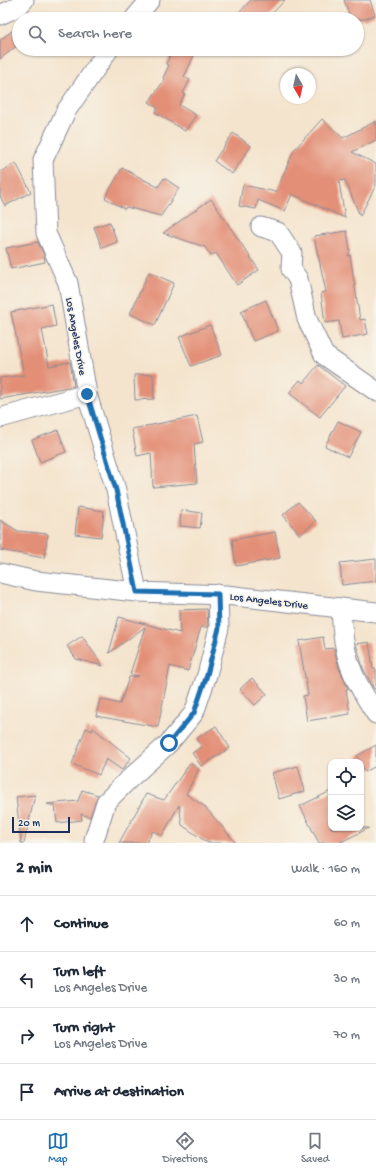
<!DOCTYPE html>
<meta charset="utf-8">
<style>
:root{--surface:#fff;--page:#f6f6f7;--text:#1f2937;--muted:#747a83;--line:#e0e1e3;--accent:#1f6fb2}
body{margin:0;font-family:"Gochi Hand",sans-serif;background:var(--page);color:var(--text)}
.controls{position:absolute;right:12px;bottom:12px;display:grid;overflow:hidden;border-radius:8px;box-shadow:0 1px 3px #0004}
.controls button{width:36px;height:36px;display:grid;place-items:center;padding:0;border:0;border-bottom:1px solid var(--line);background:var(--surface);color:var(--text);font:20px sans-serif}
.compass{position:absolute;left:280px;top:68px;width:36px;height:36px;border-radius:50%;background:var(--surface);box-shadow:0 1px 3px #0004;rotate:171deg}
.scale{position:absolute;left:12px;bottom:10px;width:58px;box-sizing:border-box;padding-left:4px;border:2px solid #1b2f5e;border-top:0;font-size:11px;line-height:14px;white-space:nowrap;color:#1b2f5e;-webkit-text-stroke:3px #f7f3e8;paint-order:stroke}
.stop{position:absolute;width:12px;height:12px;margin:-9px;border:3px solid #1f6fb2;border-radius:50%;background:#fff}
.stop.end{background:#1f6fb2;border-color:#fff;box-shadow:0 1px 4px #0008}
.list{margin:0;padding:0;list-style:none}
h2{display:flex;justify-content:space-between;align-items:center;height:52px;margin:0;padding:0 16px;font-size:17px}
h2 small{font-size:13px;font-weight:400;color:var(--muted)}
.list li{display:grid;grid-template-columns:26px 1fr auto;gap:12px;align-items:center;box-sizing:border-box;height:56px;padding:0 16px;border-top:1px solid var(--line)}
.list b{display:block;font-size:15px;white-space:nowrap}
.list p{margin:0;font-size:13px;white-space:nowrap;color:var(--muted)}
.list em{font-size:13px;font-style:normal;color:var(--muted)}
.icon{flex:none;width:22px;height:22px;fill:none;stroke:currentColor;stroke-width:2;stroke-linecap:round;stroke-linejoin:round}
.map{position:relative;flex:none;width:376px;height:843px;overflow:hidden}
.search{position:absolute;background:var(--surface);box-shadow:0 1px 3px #0004;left:12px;right:12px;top:12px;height:44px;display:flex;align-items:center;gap:10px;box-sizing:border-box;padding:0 14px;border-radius:22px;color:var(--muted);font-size:15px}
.sheet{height:276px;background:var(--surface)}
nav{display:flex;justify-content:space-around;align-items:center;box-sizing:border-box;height:56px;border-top:1px solid var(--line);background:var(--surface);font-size:11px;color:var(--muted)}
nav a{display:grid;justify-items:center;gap:2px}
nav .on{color:var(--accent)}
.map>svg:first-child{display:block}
</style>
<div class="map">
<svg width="376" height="843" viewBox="0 0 376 843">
<rect width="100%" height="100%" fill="#f7f3e8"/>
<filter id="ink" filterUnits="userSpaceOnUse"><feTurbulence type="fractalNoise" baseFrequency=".025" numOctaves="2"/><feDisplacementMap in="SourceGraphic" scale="8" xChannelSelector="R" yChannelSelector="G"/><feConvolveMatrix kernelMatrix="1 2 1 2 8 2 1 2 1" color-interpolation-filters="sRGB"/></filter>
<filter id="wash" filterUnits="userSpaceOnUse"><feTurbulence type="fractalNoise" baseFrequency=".012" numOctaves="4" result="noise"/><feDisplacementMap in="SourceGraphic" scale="16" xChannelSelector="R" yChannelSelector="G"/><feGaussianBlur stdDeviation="0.9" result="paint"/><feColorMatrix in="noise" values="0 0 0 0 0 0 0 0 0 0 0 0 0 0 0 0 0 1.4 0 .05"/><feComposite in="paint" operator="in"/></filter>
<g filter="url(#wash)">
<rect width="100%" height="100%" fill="#f4e4cd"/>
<g id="blocks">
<path fill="#e38f77" d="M251 0H285L267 19H233Z
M344 0H370L375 15 365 19H351Z
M19 26V44L0 59V40Z
M173 49H197L184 77 190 80 183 93 185 94 179 105 196 115 185 131 155 112 158 108 149 102 165 79 163 78 169 65 166 64Z
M322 119 343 138 376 121V140L352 152 376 164V185L360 216 345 180 339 181 345 218 292 194 285 211 258 200 256 209 239 206 243 185 276 192 294 150Z
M233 133 251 146 232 174 214 161Z
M16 163 31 192 5 206 0 196V172Z
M122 168 158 187 164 178 179 188 161 216 126 207 125 209 105 198Z
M211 199 259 270 237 285 216 253 211 256 205 247 163 233Z
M110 222 117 242 102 248 94 227Z
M347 231 350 251 348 256 350 255 360 320 365 319 368 334 342 339 339 321 325 323 321 293 326 292 314 236Z
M38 242 44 255 45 262 11 269 6 248Z
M149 272 174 283 155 325 130 314Z
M266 300 278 331 253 341 241 311Z
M52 304 56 326 42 329 49 366 70 362 74 386 0 399V378L24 375 11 312Z
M210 325 222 355 191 366 179 337Z
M318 365 345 386 320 417 289 393 300 380 303 383Z
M153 374 154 399 135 400 134 375Z
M197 416 203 442 194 444 197 483 153 487 151 453 137 456 132 429Z
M338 421 361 432 348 457 325 446Z
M58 430 66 452 40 462 32 440Z
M298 502 316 521 300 535 283 515Z
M78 507 104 511 101 537 75 534Z
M181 510 202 513 200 528 180 526Z
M0 520 18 531 48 534 44 558 0 550Z
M275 532 280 558 236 566 232 540Z
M376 559V581L342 585 340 563Z
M207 609 208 627H201L188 671 170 666 158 727 96 716 100 699 120 704 129 677 139 676 130 674 145 627 109 653 119 617 180 633 179 610Z
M82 636 103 666 76 659 67 646Z
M323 637 325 649 334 648 339 668 348 689H346L350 714 307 721 303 696 308 695 299 641Z
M369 642 373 669H376V689H374L363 668 356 644Z
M252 678 267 694 255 705 240 689Z
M216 726 230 748 201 766 192 753 202 747 196 739Z
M86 728 92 731 93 728 131 758 122 770 106 759 99 775 72 764Z
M376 745V766L365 772 357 756Z
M190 763 199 769 186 794 204 806 236 843H208L182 825 179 805 162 836 153 831 146 843H119L146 794 164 800Z
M298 766 305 791 279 799 272 773Z
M82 790 98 795 90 817 81 814 82 820 57 823 55 806 47 804 78 801Z
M331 791V828H369L339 843H319L300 806Z
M35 795 24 843H21L16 797Z"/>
</g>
</g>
<g filter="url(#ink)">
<use href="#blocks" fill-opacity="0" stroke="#888a96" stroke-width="1"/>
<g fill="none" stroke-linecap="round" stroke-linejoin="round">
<g stroke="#888a96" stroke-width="21">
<path id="minor" d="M0 15 17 7 24 0
M134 19 150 0
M109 49 66 111 43 160 46 233 68 283 87 394 116 490 137 592 226 595 376 612
M261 227 278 232 292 253 291 269 298 279 307 319 324 355 376 391
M0 418 87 394
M0 573 36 581 137 592
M341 609C342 621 342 634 345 646 349 671 362 692 376 714
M94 840 106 802 127 781 169 743 194 713 207 675 219 628 218 594"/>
</g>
<use href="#minor" stroke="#fff" stroke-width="19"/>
</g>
</g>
<g fill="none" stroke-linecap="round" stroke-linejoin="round" filter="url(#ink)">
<path stroke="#1f6fb2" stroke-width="5" d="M87 394 116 490 137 592 218 594 219 628 207 675 194 713 169 743"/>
</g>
<g text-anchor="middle" stroke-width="3" stroke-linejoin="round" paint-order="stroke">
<g font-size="11" fill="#1b2f5e" stroke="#f7f3e8">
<text transform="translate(77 336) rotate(80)" y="4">Los Angeles Drive</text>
<text transform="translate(269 600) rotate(7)" y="4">Los Angeles Drive</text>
</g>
</g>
</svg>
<div class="controls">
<button><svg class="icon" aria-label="locate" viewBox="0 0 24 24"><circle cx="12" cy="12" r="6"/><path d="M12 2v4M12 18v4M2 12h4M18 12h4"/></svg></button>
<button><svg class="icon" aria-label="layers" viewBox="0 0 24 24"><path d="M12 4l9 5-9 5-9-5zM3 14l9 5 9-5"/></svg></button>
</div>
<svg class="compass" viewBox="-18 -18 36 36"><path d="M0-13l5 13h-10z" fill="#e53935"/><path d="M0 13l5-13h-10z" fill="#747a83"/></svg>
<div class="scale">20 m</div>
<div class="stop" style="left:169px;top:743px"></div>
<div class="stop end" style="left:87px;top:394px"></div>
<div class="search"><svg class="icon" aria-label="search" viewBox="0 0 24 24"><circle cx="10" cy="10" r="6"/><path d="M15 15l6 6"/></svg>Search here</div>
</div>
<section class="sheet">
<h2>2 min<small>Walk · 160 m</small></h2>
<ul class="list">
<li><svg class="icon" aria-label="ahead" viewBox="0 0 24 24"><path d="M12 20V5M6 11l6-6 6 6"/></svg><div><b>Continue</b></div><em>60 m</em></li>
<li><svg class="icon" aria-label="left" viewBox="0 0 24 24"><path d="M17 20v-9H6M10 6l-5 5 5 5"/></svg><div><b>Turn left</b><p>Los Angeles Drive</p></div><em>30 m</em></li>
<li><svg class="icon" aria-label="right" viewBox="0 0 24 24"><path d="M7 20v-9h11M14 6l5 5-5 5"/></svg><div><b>Turn right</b><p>Los Angeles Drive</p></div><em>70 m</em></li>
<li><svg class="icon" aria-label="arrive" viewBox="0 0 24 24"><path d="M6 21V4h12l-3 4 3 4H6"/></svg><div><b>Arrive at destination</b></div></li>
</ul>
</section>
<nav>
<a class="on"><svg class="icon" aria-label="map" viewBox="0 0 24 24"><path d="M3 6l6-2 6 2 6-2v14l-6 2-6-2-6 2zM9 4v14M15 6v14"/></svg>Map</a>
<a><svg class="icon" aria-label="directions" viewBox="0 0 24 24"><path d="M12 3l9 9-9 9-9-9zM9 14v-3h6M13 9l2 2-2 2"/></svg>Directions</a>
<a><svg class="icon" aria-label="saved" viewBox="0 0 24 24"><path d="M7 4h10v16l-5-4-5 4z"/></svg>Saved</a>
</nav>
